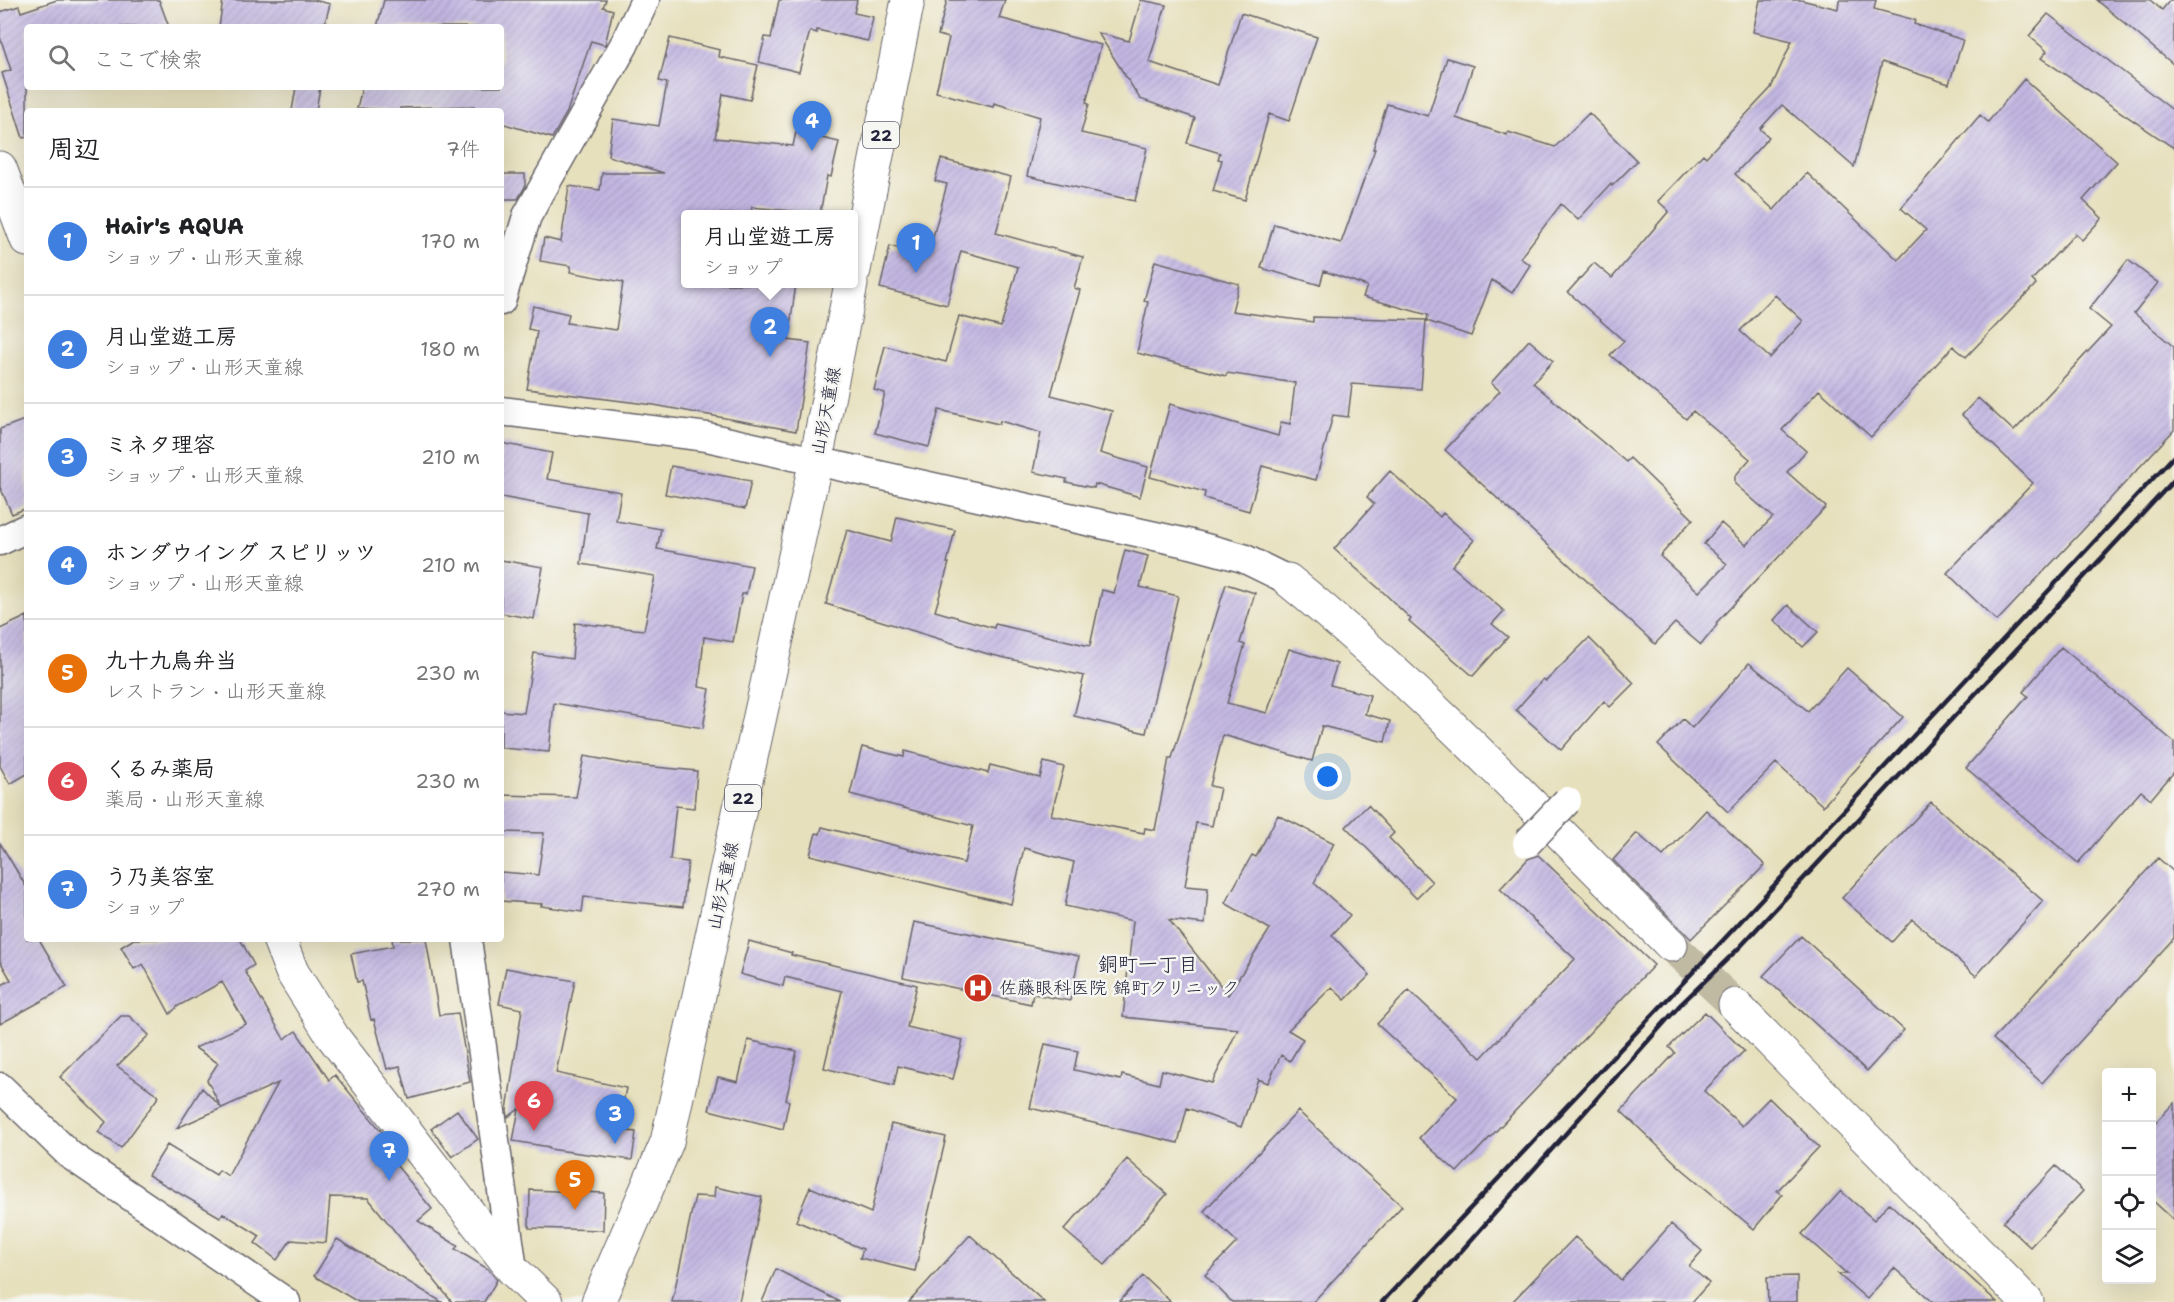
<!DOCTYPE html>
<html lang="ja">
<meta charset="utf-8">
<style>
:root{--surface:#fff;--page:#f6f6f6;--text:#202124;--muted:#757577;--line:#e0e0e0;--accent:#c8321e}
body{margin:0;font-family:"Shantell Sans","Klee One",sans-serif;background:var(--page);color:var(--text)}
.controls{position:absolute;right:18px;bottom:18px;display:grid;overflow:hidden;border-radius:6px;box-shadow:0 6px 24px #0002}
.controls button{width:54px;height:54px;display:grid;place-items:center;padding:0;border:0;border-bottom:2px solid var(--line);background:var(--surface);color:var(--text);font:30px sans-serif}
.you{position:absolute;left:1328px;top:777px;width:21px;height:21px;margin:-15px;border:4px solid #fff;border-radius:50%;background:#1a73e8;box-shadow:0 0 0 9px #1a73e833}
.badge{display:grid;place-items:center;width:39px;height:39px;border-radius:50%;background:var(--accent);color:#fff;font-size:20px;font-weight:700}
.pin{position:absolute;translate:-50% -50px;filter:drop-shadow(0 2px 3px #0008)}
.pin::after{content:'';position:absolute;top:32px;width:21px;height:18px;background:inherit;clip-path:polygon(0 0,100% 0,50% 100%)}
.popup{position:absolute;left:681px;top:210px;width:177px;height:78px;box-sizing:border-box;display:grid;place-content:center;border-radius:6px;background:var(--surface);filter:drop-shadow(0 2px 4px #0005);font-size:20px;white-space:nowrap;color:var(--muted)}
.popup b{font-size:22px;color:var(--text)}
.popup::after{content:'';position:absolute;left:50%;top:100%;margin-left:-12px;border:12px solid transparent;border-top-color:var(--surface)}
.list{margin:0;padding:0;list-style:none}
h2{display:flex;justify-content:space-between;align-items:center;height:78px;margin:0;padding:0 24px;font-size:26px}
h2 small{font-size:20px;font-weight:400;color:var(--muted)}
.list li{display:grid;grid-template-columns:39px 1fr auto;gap:18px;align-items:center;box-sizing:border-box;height:108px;padding:0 24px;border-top:2px solid var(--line)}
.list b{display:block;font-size:22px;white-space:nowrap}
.list p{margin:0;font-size:20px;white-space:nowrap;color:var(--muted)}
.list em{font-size:20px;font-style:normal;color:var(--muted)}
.icon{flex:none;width:33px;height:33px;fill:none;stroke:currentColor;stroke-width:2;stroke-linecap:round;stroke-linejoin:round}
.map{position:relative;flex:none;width:2174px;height:1302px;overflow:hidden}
.search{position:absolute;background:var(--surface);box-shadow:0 6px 24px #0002;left:24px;top:24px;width:480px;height:66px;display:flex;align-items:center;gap:15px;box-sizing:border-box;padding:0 21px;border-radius:6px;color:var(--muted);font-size:22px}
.panel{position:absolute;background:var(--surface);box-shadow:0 6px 24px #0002;left:24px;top:108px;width:480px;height:834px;border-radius:6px}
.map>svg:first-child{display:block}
</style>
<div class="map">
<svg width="2174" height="1302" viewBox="0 0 2174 1302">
<defs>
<pattern id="building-hatch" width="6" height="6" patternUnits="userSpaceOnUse" patternTransform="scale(1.5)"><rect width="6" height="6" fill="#c3b7e2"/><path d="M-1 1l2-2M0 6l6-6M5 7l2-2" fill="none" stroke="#a79dc3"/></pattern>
</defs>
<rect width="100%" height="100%" fill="#f6f6f2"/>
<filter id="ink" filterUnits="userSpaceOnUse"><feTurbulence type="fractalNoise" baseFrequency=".0167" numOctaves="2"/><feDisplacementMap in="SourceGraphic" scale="12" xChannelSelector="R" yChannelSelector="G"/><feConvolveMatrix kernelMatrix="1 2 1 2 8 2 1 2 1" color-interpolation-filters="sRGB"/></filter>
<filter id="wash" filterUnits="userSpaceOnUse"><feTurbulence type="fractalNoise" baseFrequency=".008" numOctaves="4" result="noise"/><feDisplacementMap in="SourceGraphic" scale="24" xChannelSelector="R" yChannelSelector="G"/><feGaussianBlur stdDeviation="1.35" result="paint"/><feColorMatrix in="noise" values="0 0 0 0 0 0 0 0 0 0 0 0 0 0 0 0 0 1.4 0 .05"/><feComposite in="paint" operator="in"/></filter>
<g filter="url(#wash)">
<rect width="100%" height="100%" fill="#e7e0bd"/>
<g id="blocks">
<path fill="url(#building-hatch)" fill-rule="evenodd" d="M57 0H159L169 27H27V137L23 138 2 73 11 70 0 37V12L19 6 21 12Z
M223 0H314L330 4 324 27H219Z
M384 0H606L603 7 613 10 605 45 591 41 567 112 552 138 501 123V111H472L474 106 400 108V111L357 108 362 87H501V27H377Z
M779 0H857L854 13 873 17 868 41 817 30V33L810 31 799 72 759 62 765 37 771 38Z
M947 0H1005L999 18 1101 45 1086 103 1089 104 1081 133 1147 148 1135 201 1027 176 1040 117 994 103 993 107 936 92 949 38 938 35Z
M1141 0 1166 5 1149 62 1218 85 1241 13 1317 37 1289 121 1269 114 1245 200 1213 191 1222 160 1218 159 1220 153 1187 143 1195 118 1140 99 1098 33 1129 41Z
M1760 0H1801L1838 9 1839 0H1876L1874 9 1915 20 1914 24 1963 40 1949 84 1882 62 1854 167 1782 105 1760 129 1769 137 1735 174 1774 210 1807 173 1898 260 1926 230 1901 208 1980 115 1988 122 2024 79 2117 162 2083 200 2102 218 2082 240 2075 234 2032 280 2036 284 1966 357 1953 346 1871 437 1819 390 1782 430 1806 451 1787 472 1826 507 1716 623 1717 625 1701 645 1675 623 1655 644 1445 450 1500 391 1491 383 1529 340 1553 361 1533 383 1626 462 1630 458 1693 519 1660 556 1699 592 1727 564 1704 544 1721 523 1746 545 1773 517 1735 484V476L1750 459 1693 411 1686 419 1610 355 1624 341 1568 292 1594 263 1612 278 1669 211 1658 201 1703 154 1706 157 1771 88 1792 41 1753 32ZM1775 295 1803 321 1770 358 1740 331Z
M2097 0H2150L2162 10 2170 0H2174V65Z
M2048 14 2174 111V148L2041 58 2047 51 2029 36Z
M670 38 720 50 719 57 758 65 750 100 723 94 715 138 793 146 796 132 839 142 831 177 827 176 820 214 752 207 751 214H686V284H796L788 340 810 343 796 431 654 405 527 389 537 331 528 329 533 306 569 314 567 323 616 330 623 282 570 272 571 266 540 261 544 238 561 242 569 186 600 190 602 173H664L608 156 613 119 659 126 667 83 659 81Z
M1447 58 1473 66 1456 118 1507 135 1508 132 1555 147 1589 113 1637 161 1612 186 1611 184 1578 220 1561 204 1520 258 1530 265 1512 293 1492 280 1471 336 1427 321 1428 315 1363 297 1367 286 1324 271 1320 285 1261 268 1274 224 1341 243 1375 149H1373L1387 104 1428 116Z
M296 87H320L316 111H292Z
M941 159 1011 177 996 233 1083 257 1074 288 1080 290 1051 395 1112 411 1100 453 1148 467 1140 497 1095 484 1094 488 1066 482 1067 479 1033 472 1041 433 1000 421 999 424 939 410 929 447 875 433 885 393 874 390 885 346 946 362 959 316 1001 327 1018 267 961 251 947 305 880 288 890 246 928 256 947 184 935 181Z
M501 174H525V187L518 199H501Z
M2128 260 2158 283 2134 313 2174 347V430L2098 512 2099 513 1997 621 1947 573 2033 483 1962 415 1978 398 2014 431 2111 327 2089 309Z
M1155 261 1239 284 1232 311 1313 322V317L1426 320 1421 389 1352 384 1348 417 1333 415 1316 480 1262 466 1249 511 1204 498 1205 492 1150 477 1170 404 1278 436 1281 422 1290 424 1295 383 1227 373 1226 376 1137 353 1148 302 1144 301Z
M27 419V508L12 514 0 487V429Z
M501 443 552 453 547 479 621 492 616 521 661 529 657 549 752 566 746 594H742L733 642 704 637 699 687 710 689 703 728 554 703 549 752 501 748V711L524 713 534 653 572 659 575 623 644 630 655 576 581 564 588 513 501 497Z
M671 466 751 481 745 509 665 494Z
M1390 471 1440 517 1443 513 1474 540 1452 566 1504 611 1492 624 1508 637 1473 676 1409 621 1411 619 1383 592 1334 549 1374 504 1367 497Z
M897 517 955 530 947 563H949L935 611 994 628 995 624 1090 646 1102 590 1114 593 1125 550 1148 556 1140 587 1178 596 1146 733 1074 716 1084 676 988 654 826 604 847 530 891 542Z
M501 560 543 567 534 619 501 613Z
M1226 584 1255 593 1240 643 1245 645 1227 703 1267 713 1289 649 1337 664 1330 685 1370 695 1365 714 1390 721 1385 742 1322 726 1312 761 1223 735 1210 786 1220 788 1212 826 1196 823 1185 886 1208 888 1205 924 1169 920 1228 995 1270 929 1225 903 1252 855 1256 857 1278 815 1334 843 1314 883 1350 915 1332 935 1370 975 1345 1000 1332 987 1288 1030 1303 1039 1290 1061 1281 1055 1268 1083 1258 1079 1241 1127 1187 1108 1178 1143 1030 1108 1045 1044 1078 1051 1074 1070 1121 1080 1122 1075 1159 1084 1162 1070 1212 1083 1238 1029 1123 1017 1133 921 1065 906 1074 862 1024 848 1011 904 810 855 816 833 820 834 822 827 964 863 973 826 850 794 862 747 904 757 905 751 988 773 990 765 1040 778 1044 762 1064 767 1051 815 1144 833 1145 828 1155 830 1169 758H1172Z
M1788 605 1818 632 1803 647 1774 620Z
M27 616V774L10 784 0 766V629Z
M1589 638 1634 683 1610 707 1604 701 1561 750 1516 710 1543 679 1546 681Z
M2061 647 2174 742V772L2151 799 2141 791 2078 863 1966 768 2028 696 2023 692Z
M1749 663 1808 711 1847 668 1903 717 1823 806 1776 763 1728 812 1658 745 1683 719 1692 728Z
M584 756 634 765 697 771 694 808 676 806 670 860 688 862 683 907 584 897 582 912 541 906 542 904 501 901V872L538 875 544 833 501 832V795L576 797Z
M1931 802 2043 901 1976 976 1912 919 1892 942 1842 898Z
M1368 805 1394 833 1389 838 1432 882 1416 898 1346 827Z
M1706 810 1765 865 1691 939 1613 860 1637 833 1663 856Z
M0 843 27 888V939H39L67 987 0 1024V986L11 980 0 961Z
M1538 855 1654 965 1457 1172 1419 1138 1457 1098 1377 1024 1409 990 1481 1058 1575 959 1500 889 1528 859Z
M2158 858 2174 872V938L2042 1083 1993 1039Z
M914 922 1079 956 1070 1001 1033 994 1031 1004 903 977Z
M1801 936 1904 1030 1867 1071 1763 976Z
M134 939H240L254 965 245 971 284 1039 296 1031 329 1080 335 1075 383 1133 375 1139 432 1209 418 1221 458 1246 455 1249 488 1269 497 1280 484 1302H452L368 1198 330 1197 326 1243 291 1240 277 1260 255 1243 260 1236 223 1213 220 1217 148 1175 167 1145 216 1175 219 1170 228 1176 278 1083 177 1128 202 1088 221 1107 207 1080 218 1063 195 1048 246 1024 222 982 178 1006 170 1014 143 964 134 969 121 947Z
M392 939H426L439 1015 458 1013 470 1082 409 1099 400 1066 387 1069 374 1019 371 1020 362 981 357 982 351 954 393 946Z
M749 941 792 953 791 955 917 985 907 1027 963 1040 953 1079 898 1066 894 1085 824 1068 842 991 785 977 783 986 740 974Z
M506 968 575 981 556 1073 626 1088 618 1130 636 1132 632 1160 549 1149V1147L513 1141 519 1109 508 1117 507 1110 522 1009 499 1004Z
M1705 1012 1744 1051 1704 1091 1742 1126 1769 1098 1819 1147 1777 1191 1782 1195 1754 1229 1682 1169 1621 1111 1675 1053 1669 1047Z
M121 1016H129L149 1035 117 1066 159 1096 121 1148 98 1132 106 1122 60 1077Z
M748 1040 797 1051 786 1100 789 1101 783 1129 709 1110 718 1077 738 1082Z
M2174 1103V1220L2151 1199V1127Z
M457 1110 478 1139 452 1157 431 1129Z
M1298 1111 1402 1206 1313 1302H1232L1205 1275 1237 1242 1204 1211Z
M891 1124 946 1137 915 1271 860 1258 863 1249 796 1221 810 1187 871 1213Z
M1127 1159 1167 1194 1105 1265 1064 1230Z
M2056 1166 2083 1191 2030 1247 2003 1222Z
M715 1187 762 1197 739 1302H672L695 1196 714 1197Z
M530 1190 604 1193 603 1230 529 1228Z
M1841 1191 1874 1220 1889 1203 1997 1302H1933L1894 1268 1867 1299 1838 1274H1847L1802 1234Z
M1671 1224 1702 1251 1689 1266 1709 1283 1692 1302H1512L1575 1237 1621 1280Z
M970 1235 1044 1302H909Z
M337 1239 442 1302H358L314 1276Z
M776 1269 840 1302H762Z
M1143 1276 1171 1302H1119Z
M1797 1276V1302H1768L1767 1277Z"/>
</g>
</g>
<g filter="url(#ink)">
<use href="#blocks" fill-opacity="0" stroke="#676468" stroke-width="1.5"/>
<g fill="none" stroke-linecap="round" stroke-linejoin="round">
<path stroke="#c0baa3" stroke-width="33" stroke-dasharray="33 16" stroke-linecap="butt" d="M1671 945 1735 1005"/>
<g stroke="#676468" stroke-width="31">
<path id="minor" d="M501 301 527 216 624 45 645 0
M501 411 707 437 1191 544 1243 558 1288 580
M0 541 27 528
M467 939 513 1270
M0 1087 70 1155 286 1302"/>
</g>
<g stroke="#676468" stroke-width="35">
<path id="tertiary" d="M0 168 27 240
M1288 580C1425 691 1546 820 1671 945
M279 939 292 972 333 1037 513 1270 546 1302
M1735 1005 2027 1302"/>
</g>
<g stroke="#676468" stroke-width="35">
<path id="primary" d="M854 270 908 0
M598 1302 667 1142 816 460 851 284"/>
</g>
<use href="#minor" stroke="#fff" stroke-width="28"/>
<use href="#tertiary" stroke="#fff" stroke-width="33"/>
<use href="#primary" stroke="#fff" stroke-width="33"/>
<path stroke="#22223b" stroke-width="4.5" d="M1382 1302 1727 936 2174 456
M1416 1302 1680 1005 1740 947 2174 480"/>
<g stroke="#676468" stroke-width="31" stroke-linecap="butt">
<path id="minor-bridge" d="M1527 843 1567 801"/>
</g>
<use href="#minor-bridge" stroke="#fff" stroke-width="28"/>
</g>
</g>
<defs>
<g id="hospital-disc" transform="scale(1.5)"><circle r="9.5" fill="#c8321e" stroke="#f6f6f2"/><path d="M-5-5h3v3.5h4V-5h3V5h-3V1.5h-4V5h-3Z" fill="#fff"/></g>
</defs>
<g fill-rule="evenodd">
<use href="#hospital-disc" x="978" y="988"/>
</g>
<g text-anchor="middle" stroke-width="5" stroke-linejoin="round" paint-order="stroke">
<g fill="#f6f6f2" stroke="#626272" stroke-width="1.5">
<rect x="863" y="122" width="36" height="26" rx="4.5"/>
<rect x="725" y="785" width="36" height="26" rx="4.5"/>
</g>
<g font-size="16" font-weight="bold" fill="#22223b">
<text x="881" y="141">22</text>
<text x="743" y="804">22</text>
</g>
<g font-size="18" fill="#22223b" stroke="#f6f6f2">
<text transform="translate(826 411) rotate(-79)" y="6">山形天童線</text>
<text transform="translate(723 886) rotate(-78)" y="6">山形天童線</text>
</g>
<g font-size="18" fill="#22223b" stroke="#f6f6f2" text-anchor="start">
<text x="999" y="994">佐藤眼科医院 錦町クリニック</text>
</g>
<g font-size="20" fill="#22223b" stroke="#f6f6f2">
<text x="1148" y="971">銅町一丁目</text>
</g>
</g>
</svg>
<div class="controls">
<button>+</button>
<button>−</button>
<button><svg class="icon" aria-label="locate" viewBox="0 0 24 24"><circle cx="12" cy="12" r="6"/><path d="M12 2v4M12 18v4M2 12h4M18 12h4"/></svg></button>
<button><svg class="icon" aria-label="layers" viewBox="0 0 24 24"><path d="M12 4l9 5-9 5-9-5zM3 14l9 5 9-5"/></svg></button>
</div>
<div class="you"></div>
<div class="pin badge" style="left:916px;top:273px;background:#3f7fe0">1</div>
<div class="pin badge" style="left:770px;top:357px;background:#3f7fe0">2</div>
<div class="popup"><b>月山堂遊工房</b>ショップ</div>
<div class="pin badge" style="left:615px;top:1144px;background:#3f7fe0">3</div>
<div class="pin badge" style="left:812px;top:151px;background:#3f7fe0">4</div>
<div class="pin badge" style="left:575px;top:1210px;background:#e8710a">5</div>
<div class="pin badge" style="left:534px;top:1131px;background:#e0444e">6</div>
<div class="pin badge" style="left:389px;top:1181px;background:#3f7fe0">7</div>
<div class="search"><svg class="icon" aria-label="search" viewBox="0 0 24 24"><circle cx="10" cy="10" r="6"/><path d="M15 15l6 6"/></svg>ここで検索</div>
<section class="panel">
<h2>周辺<small>7件</small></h2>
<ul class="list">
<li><span class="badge" style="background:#3f7fe0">1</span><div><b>Hair's AQUA</b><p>ショップ · 山形天童線</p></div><em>170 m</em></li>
<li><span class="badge" style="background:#3f7fe0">2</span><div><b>月山堂遊工房</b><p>ショップ · 山形天童線</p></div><em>180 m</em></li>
<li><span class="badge" style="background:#3f7fe0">3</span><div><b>ミネタ理容</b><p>ショップ · 山形天童線</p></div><em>210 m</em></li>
<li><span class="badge" style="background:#3f7fe0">4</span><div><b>ホンダウイング スピリッツ</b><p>ショップ · 山形天童線</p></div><em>210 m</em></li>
<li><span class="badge" style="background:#e8710a">5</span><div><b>九十九鳥弁当</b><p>レストラン · 山形天童線</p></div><em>230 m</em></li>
<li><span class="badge" style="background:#e0444e">6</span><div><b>くるみ薬局</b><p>薬局 · 山形天童線</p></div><em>230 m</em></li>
<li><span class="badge" style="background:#3f7fe0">7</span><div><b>う乃美容室</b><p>ショップ</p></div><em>270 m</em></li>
</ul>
</section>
</div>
